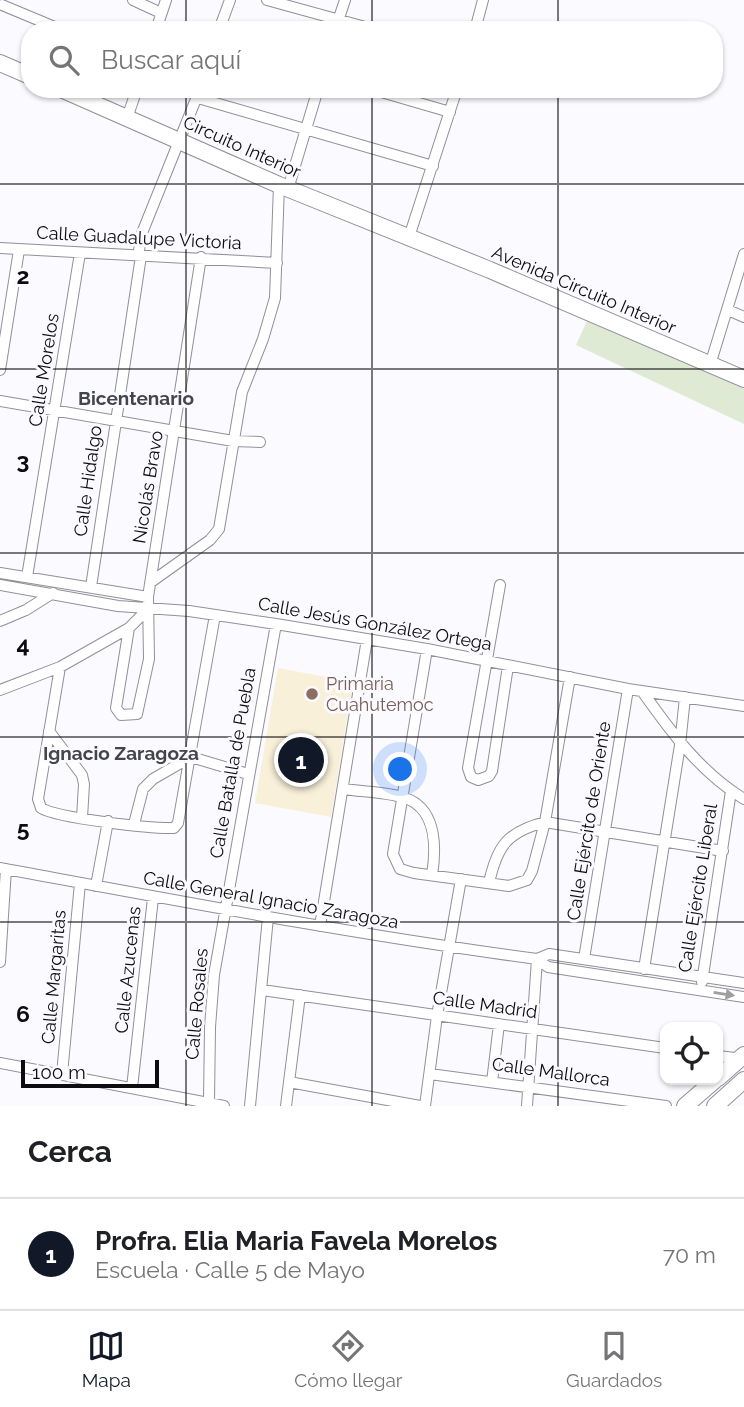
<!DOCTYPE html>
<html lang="es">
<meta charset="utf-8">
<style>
:root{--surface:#fff;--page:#f2f2f2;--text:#202124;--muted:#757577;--line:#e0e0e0;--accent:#111827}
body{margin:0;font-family:Raleway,sans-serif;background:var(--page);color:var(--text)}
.controls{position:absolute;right:21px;bottom:21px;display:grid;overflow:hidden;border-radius:14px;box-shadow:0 2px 5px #0004}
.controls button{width:63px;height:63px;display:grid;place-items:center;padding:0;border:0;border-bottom:2px solid var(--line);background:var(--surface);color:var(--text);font:35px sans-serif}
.scale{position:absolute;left:21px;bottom:18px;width:138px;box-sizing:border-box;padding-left:7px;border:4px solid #0d0d10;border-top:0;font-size:19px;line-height:24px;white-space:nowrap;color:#0d0d10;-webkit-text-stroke:5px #fafaff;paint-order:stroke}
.you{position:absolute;left:401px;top:770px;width:24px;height:24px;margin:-18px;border:5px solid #fff;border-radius:50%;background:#1a73e8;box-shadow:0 0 0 10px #1a73e833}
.badge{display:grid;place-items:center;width:46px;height:46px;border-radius:50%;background:var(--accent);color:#fff;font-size:23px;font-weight:700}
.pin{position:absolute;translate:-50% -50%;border:4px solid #fff;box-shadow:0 2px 7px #0006}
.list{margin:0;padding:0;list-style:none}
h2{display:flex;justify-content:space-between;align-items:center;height:91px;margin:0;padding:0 28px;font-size:30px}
h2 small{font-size:23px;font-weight:400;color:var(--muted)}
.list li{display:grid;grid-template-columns:46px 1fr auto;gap:21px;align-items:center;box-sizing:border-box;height:112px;padding:0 28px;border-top:2px solid var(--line)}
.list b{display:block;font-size:26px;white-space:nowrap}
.list p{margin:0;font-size:23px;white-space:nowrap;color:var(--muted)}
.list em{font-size:23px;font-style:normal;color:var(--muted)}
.icon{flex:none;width:38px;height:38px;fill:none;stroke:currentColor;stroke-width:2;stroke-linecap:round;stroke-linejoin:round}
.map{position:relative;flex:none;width:744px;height:1106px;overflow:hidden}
.search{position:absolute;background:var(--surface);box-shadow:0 2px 5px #0004;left:21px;right:21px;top:21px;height:77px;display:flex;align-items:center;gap:18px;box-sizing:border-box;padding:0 24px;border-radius:28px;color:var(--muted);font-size:26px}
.sheet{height:203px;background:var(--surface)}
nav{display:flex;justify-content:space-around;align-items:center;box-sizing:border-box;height:98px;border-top:2px solid var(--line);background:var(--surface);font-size:19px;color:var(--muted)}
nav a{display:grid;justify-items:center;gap:4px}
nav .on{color:var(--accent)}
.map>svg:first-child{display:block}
</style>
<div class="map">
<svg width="744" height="1106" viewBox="0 0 744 1106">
<rect width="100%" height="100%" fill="#fafaff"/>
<path fill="#f9f0da" d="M278 668 353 682 331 817 255 803Z"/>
<path fill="#dfead4" d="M587 321 744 389V424L576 345Z"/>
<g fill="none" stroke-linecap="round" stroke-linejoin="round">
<g stroke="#909098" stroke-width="12">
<path id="street" d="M133 0 161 13
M267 0 376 30
M2 5 62 30
M156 30 166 0
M219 30 230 0
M335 30 345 0
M475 30 483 0
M371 89 450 112
M198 98 433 166
M127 118 137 89
M288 189 318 89
M409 237 457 89
M0 248 277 263
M138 256 142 233 200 89
M728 310 744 317
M710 365 744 254
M0 370 19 250
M0 401 233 441 260 442
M0 573 148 597
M27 577 80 253
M151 582 210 540 219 529 242 392 263 339 275 298 279 185
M0 585 118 606 189 611 276 624 427 649 628 689 744 706
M500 585 468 768 471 777 478 780 489 776 492 771 508 666
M91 587 141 256
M0 621 26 610 53 593
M129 628 116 708 121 715 137 714 149 659 148 597 201 257
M427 649 393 854 400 869 414 873 509 886 527 880 532 871 545 822 570 677
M60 667 38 799 41 808C57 818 153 829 174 828L178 823 215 615
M0 690 60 667 129 628 148 609
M642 691C671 732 700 772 744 799
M49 731 82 775 84 784 82 818
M344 789C362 792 394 792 410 800 437 813 436 850 432 875
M134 824 143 789 153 779 191 757 248 774
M0 868C179 901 357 935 537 959L549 954 744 983
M489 883C497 846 507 832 545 822L723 851
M96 886 108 821
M320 926 367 639
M537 959 548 967 744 997
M584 959 628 689
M0 962 6 869
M644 969 680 745 685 697
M702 982 731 791
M262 990 665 1048
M718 1056 743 1059
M0 1063 224 1106
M62 1074 80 883
M430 1074 666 1106
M289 1082 420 1106
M492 1082 499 1024
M132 1088 153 898
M209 1102 210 1027 214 975 276 624
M250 1106 268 917
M286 1106 300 995
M425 1106 437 1016 461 879
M527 1106 537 959"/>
</g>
<g stroke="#909098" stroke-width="18">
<path id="secondary" d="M0 63 30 76
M61 89 279 185 490 270 744 379
M718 1078 744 1055
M685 1106 715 1080
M715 1106 744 1080"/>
</g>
<use href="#street" stroke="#fff" stroke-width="10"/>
<use href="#secondary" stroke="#fff" stroke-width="16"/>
</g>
<defs><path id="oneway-solid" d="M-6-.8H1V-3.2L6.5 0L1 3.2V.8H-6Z" transform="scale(1.75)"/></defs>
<use fill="#9e9e9f" href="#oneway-solid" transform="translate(724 994) rotate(9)"/>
<path fill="none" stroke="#0d0d10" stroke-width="2" stroke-opacity="0.55" d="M186 0V30M372 0V30M558 0V30M186 89V1106M372 89V1106M558 89V1106M0 184H744M0 369H744M0 553H744M0 737H744M0 922H744"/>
<circle fill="#8d6e63" stroke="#fafaff" stroke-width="2.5" cx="312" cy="694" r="7"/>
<g text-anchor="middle" stroke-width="6" stroke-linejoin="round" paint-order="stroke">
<g font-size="18" fill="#0d0d10" stroke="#fafaff">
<text transform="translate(242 147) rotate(24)" y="6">Circuito Interior</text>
<text transform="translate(139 238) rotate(3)" y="6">Calle Guadalupe Victoria</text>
<text transform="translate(584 290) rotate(23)" y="6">Avenida Circuito Interior</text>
<text transform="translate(44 370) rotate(-81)" y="6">Calle Morelos</text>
<text transform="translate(88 481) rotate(-82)" y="6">Calle Hidalgo</text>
<text transform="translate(148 487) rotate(-81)" y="6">Nicolás Bravo</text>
<text transform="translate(375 624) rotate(10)" y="6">Calle Jesús González Ortega</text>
<text transform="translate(233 763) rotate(-80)" y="6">Calle Batalla de Puebla</text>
<text transform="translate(589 821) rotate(-81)" y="6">Calle Ejército de Oriente</text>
<text transform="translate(698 888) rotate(-81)" y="6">Calle Ejército Liberal</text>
<text transform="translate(271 900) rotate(10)" y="6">Calle General Ignacio Zaragoza</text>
<text transform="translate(128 970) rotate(-84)" y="6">Calle Azucenas</text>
<text transform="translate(54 977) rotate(-85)" y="6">Calle Margaritas</text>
<text transform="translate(197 1004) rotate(-85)" y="6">Calle Rosales</text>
<text transform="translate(485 1005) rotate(8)" y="6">Calle Madrid</text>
<text transform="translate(551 1072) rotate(8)" y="6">Calle Mallorca</text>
</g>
<g font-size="18" fill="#785e54" stroke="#fafaff" text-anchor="start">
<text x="326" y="690">Primaria<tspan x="326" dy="21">Cuahutemoc</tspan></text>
</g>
<g font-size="19" font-weight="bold" fill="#44454b" stroke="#fafaff">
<text x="136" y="405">Bicentenario</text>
<text x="121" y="760">Ignacio Zaragoza</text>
</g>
</g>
<g font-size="23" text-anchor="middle" font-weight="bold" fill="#0d0d10" stroke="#fafaff" stroke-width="6" stroke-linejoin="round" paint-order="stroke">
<text x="23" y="284">2</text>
<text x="23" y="469">3</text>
<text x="23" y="653">4</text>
<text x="23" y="837">5</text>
<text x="23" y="1022">6</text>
</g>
</svg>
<div class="controls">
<button><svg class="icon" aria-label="locate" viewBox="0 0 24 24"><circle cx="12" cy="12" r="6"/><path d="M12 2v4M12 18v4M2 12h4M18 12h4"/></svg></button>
</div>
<div class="scale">100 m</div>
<div class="you"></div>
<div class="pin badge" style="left:301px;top:760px">1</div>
<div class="search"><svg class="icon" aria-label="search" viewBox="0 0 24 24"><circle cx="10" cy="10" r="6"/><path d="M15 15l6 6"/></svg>Buscar aquí</div>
</div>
<section class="sheet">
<h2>Cerca<small></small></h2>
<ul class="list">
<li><span class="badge">1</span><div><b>Profra. Elia Maria Favela Morelos</b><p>Escuela · Calle 5 de Mayo</p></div><em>70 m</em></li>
</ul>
</section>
<nav>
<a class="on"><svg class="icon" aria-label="map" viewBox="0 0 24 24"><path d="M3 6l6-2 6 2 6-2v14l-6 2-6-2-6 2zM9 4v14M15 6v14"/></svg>Mapa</a>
<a><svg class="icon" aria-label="directions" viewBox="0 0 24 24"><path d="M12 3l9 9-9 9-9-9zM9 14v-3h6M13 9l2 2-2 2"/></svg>Cómo llegar</a>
<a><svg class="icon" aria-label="saved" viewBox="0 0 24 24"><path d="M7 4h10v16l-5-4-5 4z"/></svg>Guardados</a>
</nav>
